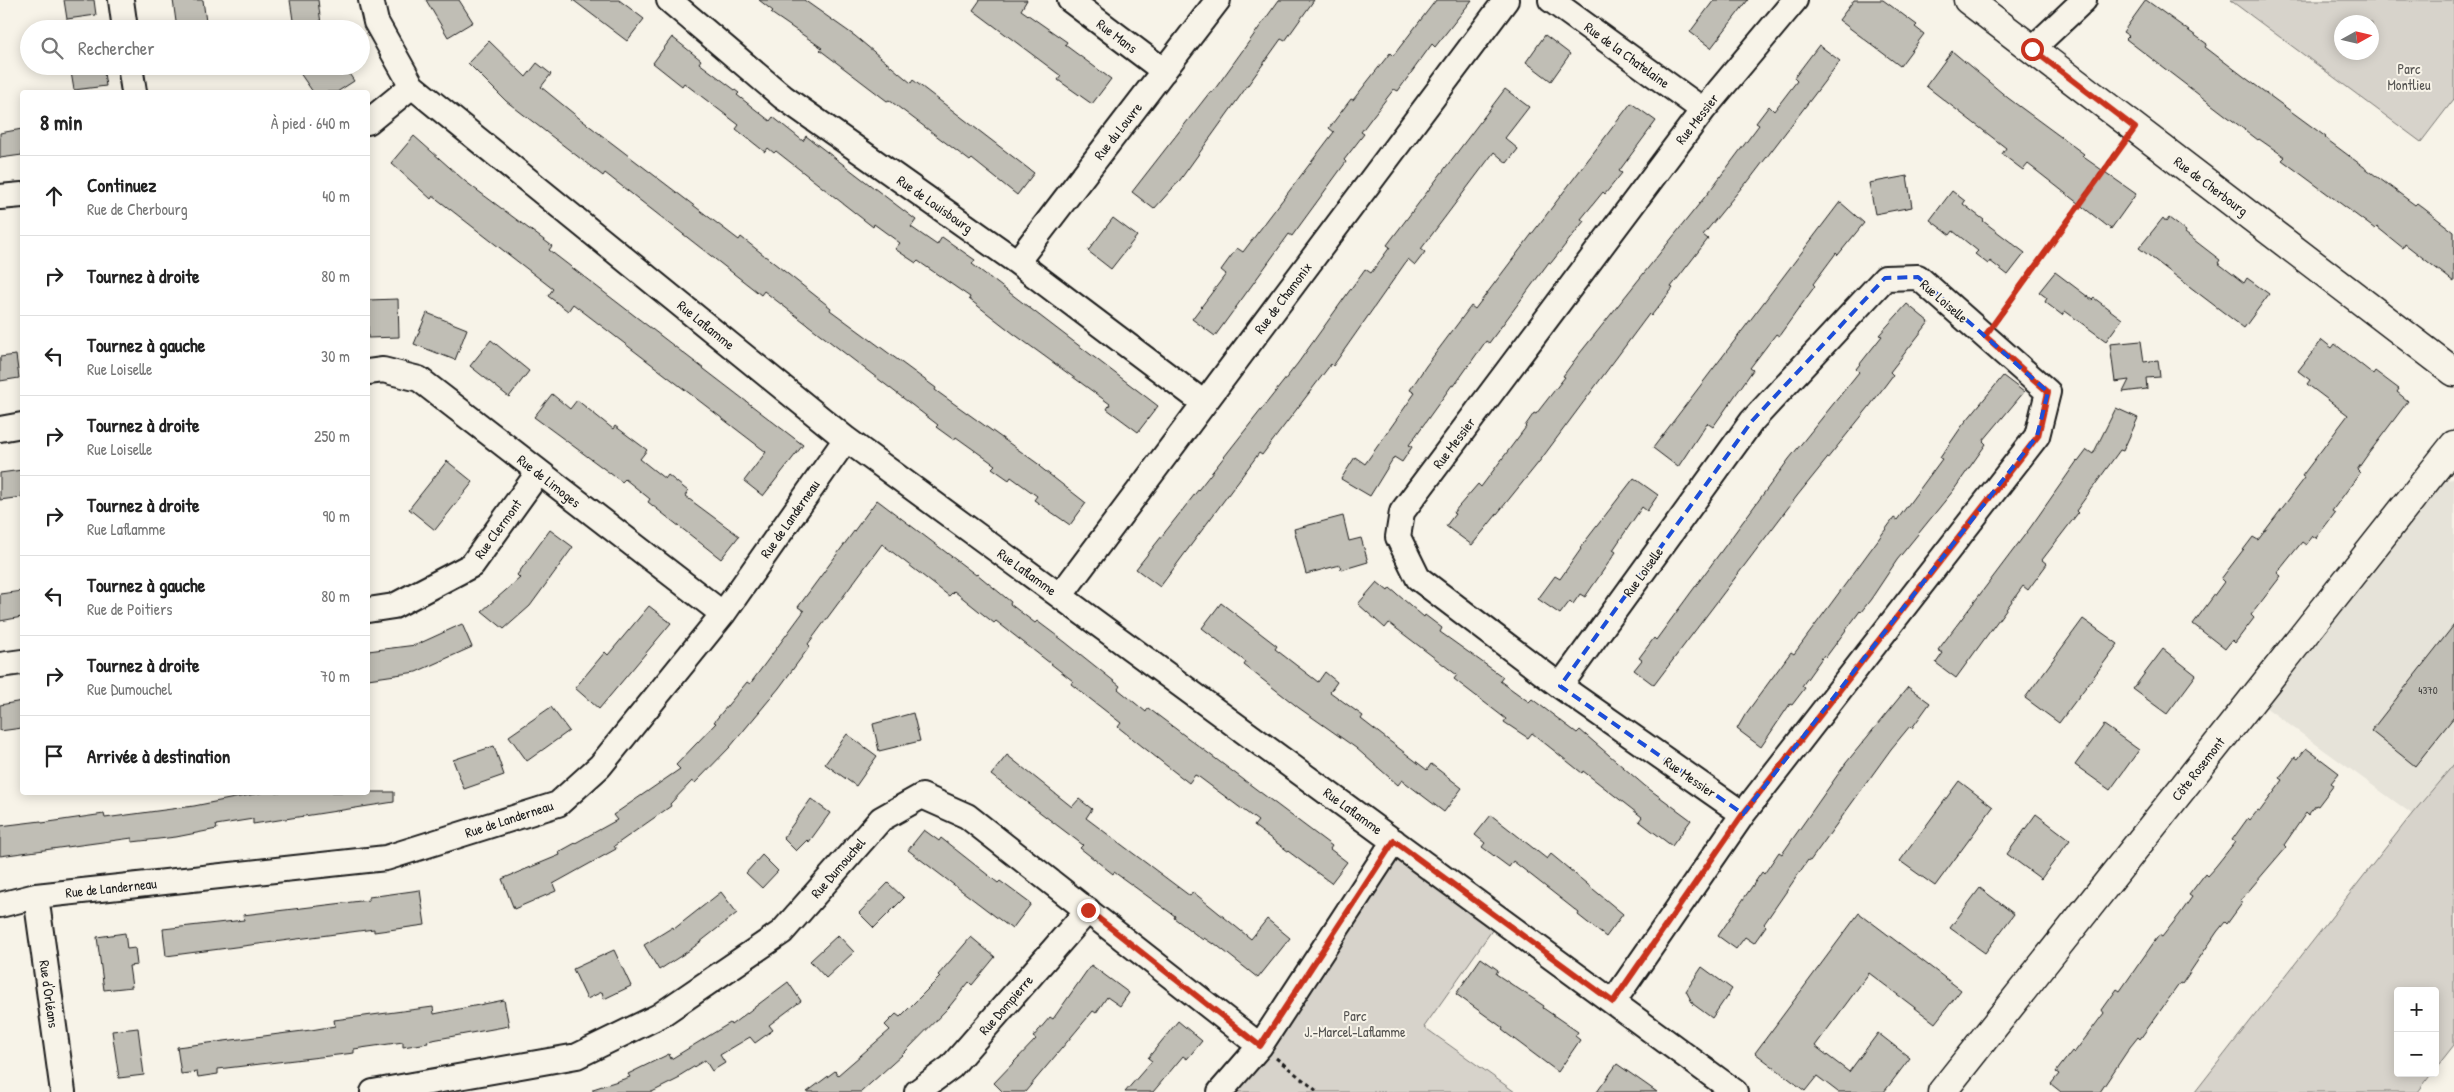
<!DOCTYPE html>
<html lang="fr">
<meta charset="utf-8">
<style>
:root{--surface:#fff;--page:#f6f6f6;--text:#222;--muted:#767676;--line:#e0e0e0}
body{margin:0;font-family:"Patrick Hand",sans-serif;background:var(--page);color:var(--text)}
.controls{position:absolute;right:15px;bottom:15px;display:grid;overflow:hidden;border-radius:5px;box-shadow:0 2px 12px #0003}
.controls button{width:45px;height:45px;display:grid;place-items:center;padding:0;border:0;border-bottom:1px solid var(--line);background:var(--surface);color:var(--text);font:25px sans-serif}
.compass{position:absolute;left:2334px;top:15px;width:45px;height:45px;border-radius:50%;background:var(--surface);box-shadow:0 2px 12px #0003;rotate:82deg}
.stop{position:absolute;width:15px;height:15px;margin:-11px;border:4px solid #c8321e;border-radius:50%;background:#fff}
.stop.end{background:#c8321e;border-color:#fff;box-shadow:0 1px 5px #0008}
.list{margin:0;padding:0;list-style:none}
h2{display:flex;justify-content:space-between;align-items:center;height:65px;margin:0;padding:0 20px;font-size:21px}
h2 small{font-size:16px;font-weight:400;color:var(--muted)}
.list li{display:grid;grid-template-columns:32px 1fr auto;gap:15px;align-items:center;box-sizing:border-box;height:80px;padding:0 20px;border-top:1px solid var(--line)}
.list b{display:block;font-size:19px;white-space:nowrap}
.list p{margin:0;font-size:16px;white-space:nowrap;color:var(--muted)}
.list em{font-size:16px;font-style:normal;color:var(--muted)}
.icon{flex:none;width:28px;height:28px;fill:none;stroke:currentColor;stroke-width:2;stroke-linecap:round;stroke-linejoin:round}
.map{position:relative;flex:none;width:2454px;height:1092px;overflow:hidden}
.search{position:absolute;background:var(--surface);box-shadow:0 2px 12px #0003;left:20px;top:20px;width:350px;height:55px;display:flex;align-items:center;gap:12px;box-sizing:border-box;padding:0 18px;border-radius:28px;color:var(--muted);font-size:19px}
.panel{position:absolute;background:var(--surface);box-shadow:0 2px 12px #0003;left:20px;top:90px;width:350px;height:705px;border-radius:5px}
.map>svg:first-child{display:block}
</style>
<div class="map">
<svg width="2454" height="1092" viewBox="0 0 2454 1092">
<rect width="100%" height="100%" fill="#f7f3e8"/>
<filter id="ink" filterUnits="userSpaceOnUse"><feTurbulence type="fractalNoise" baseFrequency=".02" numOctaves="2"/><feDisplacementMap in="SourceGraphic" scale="10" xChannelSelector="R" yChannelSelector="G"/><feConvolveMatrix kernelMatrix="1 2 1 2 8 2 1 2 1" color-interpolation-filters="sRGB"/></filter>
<g filter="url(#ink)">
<path fill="#e6e3d9" d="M2454 479V764L2412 814 2254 699 2425 483Z"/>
<path fill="#d7d3cb" stroke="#7a7874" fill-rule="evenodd" d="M2230 0H2454V99L2421 142ZM2372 22V52H2342V22Z
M2454 764V1045L2435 1069V991H2398V1073H2432L2418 1092H2195L2412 814Z
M1394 841 1500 919 1424 1027 1515 1092H1220Z"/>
<path fill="#c0beb5" stroke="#1c1c1c" d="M64 0H94L96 15 67 19Z
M173 0H203L207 29H177Z
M290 0H318L321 24 294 27Z
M426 0H459L473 22 448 37Z
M573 0H619L644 19 627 41Z
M759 0H804L855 36 911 83 913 80 1034 173 1017 195 972 159 970 161 889 100 887 101 820 50 822 48 771 13 773 11Z
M980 0H1027L1021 10 1067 42 1065 45 1111 79 1092 104 1058 80 1061 76 973 10Z
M1279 0H1314L1285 41 1281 39 1180 180 1154 209 1132 192 1210 92 1212 93Z
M1436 0H1472L1435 47 1432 44 1398 91 1394 89 1373 116 1361 132 1364 134 1344 160 1346 162 1292 236 1289 234 1215 336 1192 319 1226 274 1221 270 1237 248 1243 252 1334 132 1329 128 1351 99 1353 100 1390 53 1393 56Z
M1714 0H1748L1711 48 1690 32Z
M1854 0H1883L1917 25 1915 27 1924 34 1900 66 1839 20Z
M2146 0 2207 44 2205 47 2247 79 2326 137 2325 138 2415 205 2417 203 2454 232V282L2405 244 2403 248 2377 227 2375 229 2282 160 2285 157 2259 139 2258 140 2126 39 2129 36 2123 32Z
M1545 35 1570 54 1551 81 1526 62Z
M672 37 701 60 699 63 739 93 737 95 770 121 773 117 803 141 806 136 916 220 911 227 937 245 942 237 975 260 972 264 1158 406 1138 432 1107 409 1110 404 1014 334 969 299 970 297 918 261 916 263 895 249 900 243 874 224 873 227 776 151 774 153 768 148 765 152 736 129 739 125 684 83 682 86 653 63Z
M489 41 526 77 537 63 551 74 541 87 579 118 739 240 741 237 831 308 830 310 936 388 935 390 1041 466 1040 467 1086 503 1070 525 1034 500 1037 496 1011 477 1009 480 992 468 995 465 956 437 954 440 936 427 938 425 764 291 761 295 605 173 603 176 506 101 468 63Z
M1819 45 1840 61 1747 183 1746 182 1703 235 1708 239 1671 287 1673 288 1651 316 1649 314 1539 462 1472 545 1446 526 1455 514 1453 513 1478 484 1481 487 1526 427 1525 426 1534 413 1536 414 1565 377 1563 376 1580 353 1708 193 1759 125 1756 123 1769 106 1774 111 1797 81 1794 78Z
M1952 51 2008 98 2084 154 2082 156 2136 194 2111 229 2028 164 2023 170 2002 154 2006 148 1926 86Z
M70 66H103L106 86 74 90Z
M295 66H344L354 81 337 92H313Z
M1505 89 1529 107 1505 138 1518 149 1507 163 1494 152 1421 249 1425 252 1415 265 1408 259 1333 366 1331 364 1262 455 1259 453 1160 587 1136 569 1298 363 1365 269 1371 273 1390 247 1387 245Z
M1631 103 1656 121 1619 171 1622 173 1605 194 1603 192 1581 219 1584 221 1551 263 1549 262 1489 343 1486 341 1454 386 1452 385 1409 445 1412 447 1402 462 1394 457 1370 496 1341 479 1355 457 1365 464 1415 393 1410 390 1426 366 1471 306 1475 309Z
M22 129V155L0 158V133Z
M414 136 466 182 552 246 549 250 803 445 763 496 744 481 766 452 573 304 568 311 548 296 553 289 433 196 431 199 391 163Z
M1907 176 1912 207 1875 214 1869 183Z
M1952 191 1965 201 1963 204 1984 220 1983 221 2025 253 2008 275 1990 261 1988 264 1975 254 1978 251 1953 231 1950 235 1930 220Z
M1840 202 1864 223 1838 255 1836 253 1813 284 1815 286 1779 336 1776 334 1750 368 1753 370 1713 427 1707 423 1678 467 1653 448Z
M1113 218 1137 236 1111 269 1088 251Z
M2163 218 2166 222 2169 218 2186 231 2185 233 2220 260 2218 263 2244 283 2247 278 2269 294 2244 328 2139 248Z
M2055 272 2092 300 2094 298 2122 319 2106 341 2065 311 2062 315 2045 302 2047 298 2039 292Z
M398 299 399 337 368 338V300Z
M1907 304 1929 322 1890 372 1893 375 1869 407 1797 496 1654 685 1634 670 1642 660 1639 658 1654 638 1656 640 1789 459 1859 372 1856 369 1882 336 1879 335Z
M427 313 467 329 455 360 414 344Z
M491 340 529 371 509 397 470 366Z
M2322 340 2332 348 2335 344 2373 374 2375 371 2399 389 2397 392 2408 401 2366 457 2357 470 2360 473 2332 511 2335 513 2316 538 2313 536 2306 545 2302 542 2277 573 2281 576 2251 615 2254 618 2235 643 2232 640 2225 649 2193 624 2224 582 2221 579 2253 537 2258 540 2305 478 2302 476 2348 415 2307 384 2310 380 2298 371Z
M2141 341 2144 362 2158 360 2160 377 2146 378 2147 389 2123 392 2129 380 2115 382 2110 344Z
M16 355 19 378 0 381V357Z
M2003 376 2024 392 1983 441 1986 444 1953 491 1897 560 1871 599 1861 612 1860 611 1826 657 1824 655 1802 686 1805 688 1792 705 1790 704 1761 747 1737 729 1745 715 1791 652 1794 654 1894 518 1897 520 1942 459 1940 458 1962 426Z
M552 394 570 409 577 400 613 429 615 426 647 450 640 459 665 479 668 475 688 491 685 496 739 536 721 559 648 502 650 499 625 479 622 482 534 417Z
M2116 408 2138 418 2123 451 2120 450 2076 511 2078 513 2042 560 2047 564 2028 590 2023 586 1956 678 1936 663 1943 653 1938 650 2030 528 2077 461 2078 462 2087 450 2093 454Z
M447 461 473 482 435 530 409 509Z
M22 470V497L0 500V473Z
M1634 478 1658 495 1647 511 1642 507 1613 550 1616 552 1585 597 1580 594 1573 604 1570 601 1560 614 1538 599 1555 576 1560 579 1581 549 1580 548Z
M877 500 976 575 977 574 1011 602 1010 604 1035 623 1037 621 1065 642 1120 686 1118 689 1146 712 1148 708 1332 846 1330 849 1347 862 1331 883 1254 826 1258 821 1199 777 1195 775 1189 783 1167 766 1118 727 1121 723 1071 684 1073 681 996 621 994 623 954 591 949 596 882 544 808 644 810 646 779 688 730 747 695 783 692 781 670 804 671 806 614 846 616 849 553 884 556 891 514 909 502 879 560 855 559 852 617 820 613 815 680 769 676 765 716 723 714 722 747 682 750 684 804 611 798 607Z
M1343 516 1349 541 1361 538 1368 562 1341 570 1340 565 1306 574 1294 529Z
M550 530 573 547 530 606 504 629 482 611 520 578 517 575Z
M1377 582 1388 591 1390 588 1424 617 1425 615 1442 628 1440 632 1503 677 1500 681 1529 702 1532 699 1577 733 1580 730 1645 786 1691 820 1672 846 1639 821 1642 817 1583 771 1582 773 1532 733 1528 738 1504 722 1506 719 1454 679 1457 675 1389 623 1385 628 1358 604Z
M22 591V617L0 621V594Z
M1221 603 1277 646 1275 649 1318 682 1325 672 1337 682 1330 692 1363 716 1361 719 1427 770 1431 764 1462 788 1444 812 1402 780 1398 785 1356 748 1299 708 1244 665 1246 662 1202 628Z
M649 606 671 623 599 709 575 688 605 652 608 655Z
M2083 619 2118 644 2059 723 2025 698Z
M462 624 472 647 416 672 368 679V651L416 645Z
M2454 625V717L2415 766 2371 731Z
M2163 649 2196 675 2167 714 2133 689Z
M1908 687 1930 703 1912 728 1910 726 1891 749 1810 861 1808 860 1764 924 1766 926 1754 943 1745 937 1736 949 1718 936 1762 872 1764 874 1779 852 1782 854 1846 763Z
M22 701V728L0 731V705Z
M551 707 569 731 527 761 509 736Z
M913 713 920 741 879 751 873 724Z
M2104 725 2139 750 2110 790 2075 765Z
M847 734 877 756 856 786 825 764Z
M494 746 504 775 464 789 453 760Z
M2306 748 2339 773 2331 783 2334 785 2318 806 2316 805 2308 815 2306 813 2284 845 2286 847 2240 901 2243 902 2227 924 2225 922 2217 932 2182 984 2180 983 2140 1039 2138 1037 2130 1047 2100 1092H2061L2051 1084 2059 1074 2056 1072 2072 1051 2074 1053 2104 1013 2102 1010 2117 989 2120 991 2159 935 2162 937 2180 914 2192 897 2189 895 2205 874 2207 876 2216 866 2235 842 2232 840 2248 818 2250 820 2258 810 2260 811 2283 780 2280 778 2295 757 2298 759Z
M1007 755 1072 807 1079 799 1092 809 1086 818 1190 896 1193 892 1251 939 1267 919 1290 938 1258 978 1214 943 1213 944 1204 938 1203 940 1174 918 1175 916 1114 872 1113 874 1080 848 1083 845 991 775Z
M1959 781 1993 807 1935 886 1900 861Z
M265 792H394V802L253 824V819L216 825 217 829 176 837 132 842V838L0 856V826L41 821 42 823 104 814 105 818 194 806Z
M811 799 830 813 809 842 807 840 796 851 783 838Z
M2036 814 2070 840 2041 879 2007 854Z
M1491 815 1547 859 1551 854 1623 914 1606 937 1578 915 1579 913 1513 861 1509 867 1482 847 1485 843 1475 835Z
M924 830 939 841 941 838 998 883 1000 881 1031 904 1012 929 908 850Z
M762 855 778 871 762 888 746 873Z
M888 883 904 898 874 928 859 913Z
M1980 888 2014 914 1985 953 1950 928Z
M420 890 425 925 374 932V929L166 956 163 929 244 920 243 915 369 900V897Z
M721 892 737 913 690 950 659 970 644 945 673 927 674 929Z
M1859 913 1961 990 1935 1023 1869 973 1815 1046 1849 1072 1878 1033 1910 1058 1884 1092H1838L1817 1076 1805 1091 1755 1053Z
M125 933 127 949 135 948 137 965 129 966 132 987 104 990 97 937Z
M838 935 854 952 826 978 810 961Z
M971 937 995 957 972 985 969 982 949 1007 902 1055 861 1092H807L835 1071 838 1075 890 1030 885 1025 896 1014 900 1017 940 977 938 975Z
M614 950 631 986 604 999 602 992 587 999 573 969Z
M1481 958 1498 970 1496 974 1544 1006 1543 1008 1578 1032 1575 1036 1580 1040 1558 1072 1502 1030 1503 1028 1456 994Z
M1091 965 1129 993 1120 1006 1107 997 1096 1013 1093 1011 1025 1092H1003L994 1083 1036 1039 1033 1037 1050 1017 1053 1019Z
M1702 967 1732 989 1712 1018 1693 1004 1686 991Z
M788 982 801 1001 769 1025 773 1030 755 1043 750 1037 720 1055 725 1063 712 1071 705 1060 679 1076 680 1078 652 1092H593V1089L630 1077 628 1074 669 1054 671 1059 730 1023 731 1025Z
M504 1000 509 1026 427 1041 428 1043 403 1047V1042L354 1049V1053L218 1069V1074L198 1077 197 1072 181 1074 177 1047 311 1030 335 1026 334 1020 433 1007 434 1014Z
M1178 1021 1202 1041 1187 1059 1183 1056 1153 1092H1125L1152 1061 1148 1058Z
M138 1028 144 1075 119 1078 112 1031Z
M1617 1064 1657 1092H1597Z"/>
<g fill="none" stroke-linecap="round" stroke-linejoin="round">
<g stroke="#1c1c1c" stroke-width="28">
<path id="minor" d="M121 0 125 29
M371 0 376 22 412 86 846 439 1735 1092
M669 0 783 97 1017 262 1204 403
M1070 0 1164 71
M1551 0 1703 110
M2032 49 2084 0
M130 66 134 92
M368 122 412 86
M0 197 22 195
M1017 262 1218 0
M368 372 383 370 419 379 723 614
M0 429 22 425
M1060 596 1506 0
M368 610 394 606 472 565 538 473
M0 665 22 662
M1560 686 1752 421 1885 278 1918 277 2048 392 2037 436 1743 814 1613 1002
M1743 814 1560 686 1418 578 1398 537 1402 512 1703 110 1795 0
M36 896 63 1092
M0 905 36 896 386 858 558 804 600 766 723 614 846 439
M373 1092 577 1056 659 1016 782 932 881 819 922 796 967 816 1260 1046
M917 1092 951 1067 1088 910
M1220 1092 1260 1046 1394 841"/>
</g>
<g stroke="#1c1c1c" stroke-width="31">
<path id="tertiary" d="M1968 0 2454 372
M1942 1092 2454 445"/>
</g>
<path stroke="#1c1c1c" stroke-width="3" stroke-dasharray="4 4" stroke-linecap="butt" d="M1997 320 2121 146
M1276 1058 1318 1092"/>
<use href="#minor" stroke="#f7f3e8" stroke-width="24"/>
<use href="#tertiary" stroke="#f7f3e8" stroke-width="28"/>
</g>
</g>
<g fill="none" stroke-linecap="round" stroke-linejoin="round" filter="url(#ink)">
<path stroke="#c8321e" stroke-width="6" d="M1088 910 1260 1046 1394 841 1613 1002 1743 814 2038 436 2048 392 1985 336 2135 128 2032 49"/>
</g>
<path fill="none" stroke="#1d4ed8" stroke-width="4" stroke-dasharray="10 6" stroke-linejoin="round" d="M1918 277 2048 392 2037 436 1743 814 1560 686 1752 421 1885 278Z"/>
<g text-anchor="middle" stroke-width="4" stroke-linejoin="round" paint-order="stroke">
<g font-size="11" fill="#454442">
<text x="2428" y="694">4370</text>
</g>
<g font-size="14" fill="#1c1c1c" stroke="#f7f3e8">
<text transform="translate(1117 36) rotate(37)" y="5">Rue Mans</text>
<text transform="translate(1627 55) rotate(36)" y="5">Rue de la Chatelaine</text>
<text transform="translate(1697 119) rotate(-52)" y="5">Rue Messier</text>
<text transform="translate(1118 131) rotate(-52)" y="5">Rue du Louvre</text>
<text transform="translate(2211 186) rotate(37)" y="5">Rue de Cherbourg</text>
<text transform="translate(935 204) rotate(35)" y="5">Rue de Louisbourg</text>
<text transform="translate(1283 298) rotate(-53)" y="5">Rue de Chamonix</text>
<text transform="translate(1944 301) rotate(41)" y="5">Rue Loiselle</text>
<text transform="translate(706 325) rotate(39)" y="5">Rue Laflamme</text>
<text transform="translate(1454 443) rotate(-53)" y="5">Rue Messier</text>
<text transform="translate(549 481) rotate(38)" y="5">Rue de Limoges</text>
<text transform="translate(790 519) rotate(-55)" y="5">Rue de Landerneau</text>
<text transform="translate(498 529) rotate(-54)" y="5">Rue Clermont</text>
<text transform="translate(1027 572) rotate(36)" y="5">Rue Laflamme</text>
<text transform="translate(1643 572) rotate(-54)" y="5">Rue Loiselle</text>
<text transform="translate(2198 769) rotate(-52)" y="5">Côte Rosemont</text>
<text transform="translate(1690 777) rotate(35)" y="5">Rue Messier</text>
<text transform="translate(1353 811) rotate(36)" y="5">Rue Laflamme</text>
<text transform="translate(509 819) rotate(-18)" y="5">Rue de Landerneau</text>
<text transform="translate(838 868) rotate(-49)" y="5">Rue Dumouchel</text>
<text transform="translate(111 888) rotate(-6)" y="5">Rue de Landerneau</text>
<text transform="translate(49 994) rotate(82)" y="5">Rue d'Orléans</text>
<text transform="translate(1006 1005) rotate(-49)" y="5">Rue Dompierre</text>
</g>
<g font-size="14" fill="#545351" stroke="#f7f3e8">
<text x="2409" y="74">Parc<tspan x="2409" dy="16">Montlieu</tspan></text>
<text x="1355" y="1021">Parc<tspan x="1355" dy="16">J.-Marcel-Laflamme</tspan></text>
</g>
</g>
</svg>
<div class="controls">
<button>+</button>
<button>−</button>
</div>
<svg class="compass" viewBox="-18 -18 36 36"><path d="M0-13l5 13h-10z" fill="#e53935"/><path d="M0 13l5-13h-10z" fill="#767676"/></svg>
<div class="stop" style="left:2032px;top:49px"></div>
<div class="stop end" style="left:1088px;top:910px"></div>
<div class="search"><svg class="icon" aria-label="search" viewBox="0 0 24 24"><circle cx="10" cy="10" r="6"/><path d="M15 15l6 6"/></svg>Rechercher</div>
<section class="panel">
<h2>8 min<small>À pied · 640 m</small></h2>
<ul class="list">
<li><svg class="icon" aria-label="ahead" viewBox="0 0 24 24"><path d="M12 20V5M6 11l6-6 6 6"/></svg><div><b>Continuez</b><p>Rue de Cherbourg</p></div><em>40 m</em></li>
<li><svg class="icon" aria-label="right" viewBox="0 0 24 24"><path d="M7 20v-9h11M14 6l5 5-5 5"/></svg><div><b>Tournez à droite</b></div><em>80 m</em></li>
<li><svg class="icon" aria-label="left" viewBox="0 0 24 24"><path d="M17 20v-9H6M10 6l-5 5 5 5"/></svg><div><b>Tournez à gauche</b><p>Rue Loiselle</p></div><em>30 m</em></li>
<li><svg class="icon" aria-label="right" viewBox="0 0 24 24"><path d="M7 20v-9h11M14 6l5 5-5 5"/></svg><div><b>Tournez à droite</b><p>Rue Loiselle</p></div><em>250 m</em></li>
<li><svg class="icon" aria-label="right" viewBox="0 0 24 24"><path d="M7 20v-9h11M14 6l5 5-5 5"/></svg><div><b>Tournez à droite</b><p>Rue Laflamme</p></div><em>90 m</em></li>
<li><svg class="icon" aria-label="left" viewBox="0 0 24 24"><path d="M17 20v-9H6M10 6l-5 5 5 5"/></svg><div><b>Tournez à gauche</b><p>Rue de Poitiers</p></div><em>80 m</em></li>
<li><svg class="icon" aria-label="right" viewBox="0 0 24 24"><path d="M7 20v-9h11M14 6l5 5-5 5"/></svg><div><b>Tournez à droite</b><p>Rue Dumouchel</p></div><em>70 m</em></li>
<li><svg class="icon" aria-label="arrive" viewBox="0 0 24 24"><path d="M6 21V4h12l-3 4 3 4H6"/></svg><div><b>Arrivée à destination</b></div></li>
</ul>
</section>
</div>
